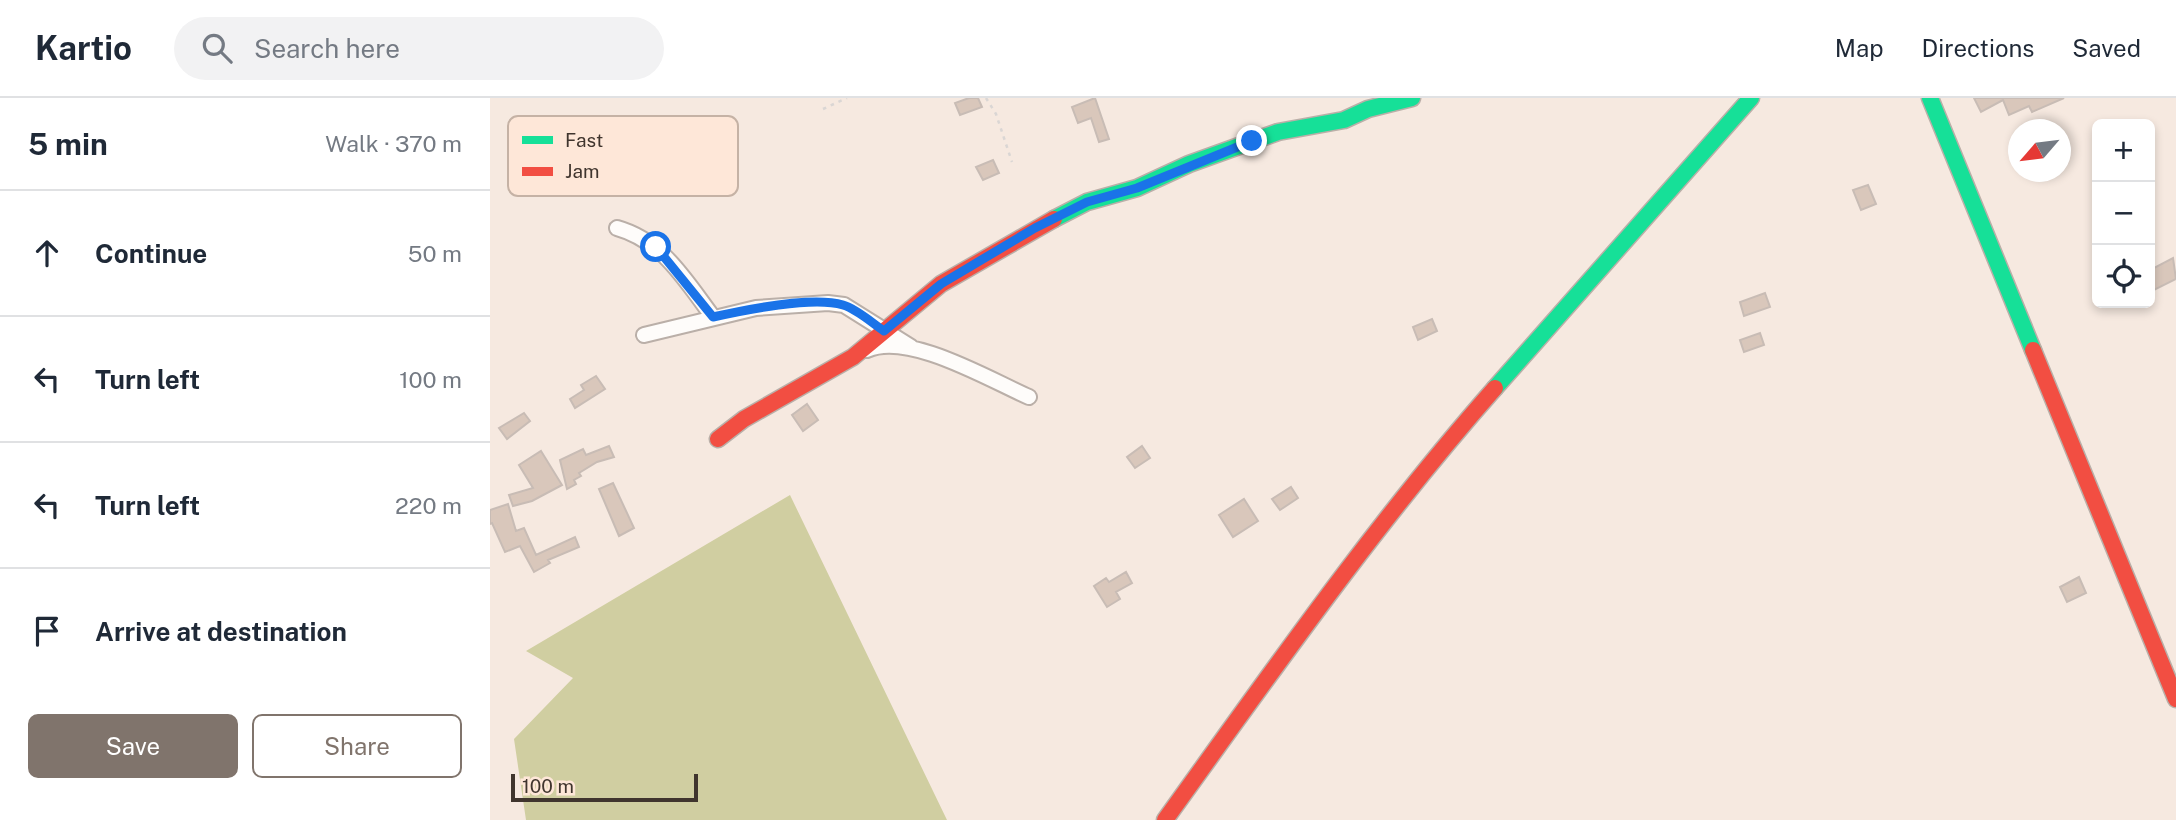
<!DOCTYPE html>
<meta charset="utf-8">
<style>
:root{--surface:#fff;--page:#f2f2f3;--text:#1f2937;--muted:#747a83;--line:#e0e1e3;--accent:#80746c}
body{margin:0;font-family:"Public Sans",sans-serif;background:var(--page);color:var(--text)}
.controls{position:absolute;right:21px;top:21px;display:grid;overflow:hidden;border-radius:10px;box-shadow:0 4px 10px #0003}
.controls button{width:63px;height:63px;display:grid;place-items:center;padding:0;border:0;border-bottom:2px solid var(--line);background:var(--surface);color:var(--text);font:35px sans-serif}
.compass{position:absolute;left:1518px;top:21px;width:63px;height:63px;border-radius:50%;background:var(--surface);box-shadow:0 4px 10px #0003;rotate:242deg}
.scale{position:absolute;left:21px;bottom:18px;width:187px;box-sizing:border-box;padding-left:7px;border:4px solid #40352e;border-top:0;font-size:19px;line-height:24px;white-space:nowrap;color:#40352e;-webkit-text-stroke:5px #fee7d8;paint-order:stroke}
.stop{position:absolute;width:21px;height:21px;margin:-16px;border:5px solid #1a73e8;border-radius:50%;background:#fff}
.stop.end{background:#1a73e8;border-color:#fff;box-shadow:0 2px 7px #0008}
.list{margin:0;padding:0;list-style:none}
h2{display:flex;justify-content:space-between;align-items:center;height:91px;margin:0;padding:0 28px;font-size:30px}
h2 small{font-size:23px;font-weight:400;color:var(--muted)}
.list li{display:grid;grid-template-columns:46px 1fr auto;gap:21px;align-items:center;box-sizing:border-box;height:126px;padding:0 28px;border-top:2px solid var(--line)}
.list b{display:block;font-size:26px;white-space:nowrap}
.list em{font-size:23px;font-style:normal;color:var(--muted)}
.actions{display:flex;gap:14px;padding:21px 28px}
.actions a{flex:1;padding:16px 0;border:2px solid var(--accent);border-radius:10px;text-align:center;font-size:24px;color:var(--accent)}
.actions .main{background:var(--accent);color:#fff}
.icon{flex:none;width:38px;height:38px;fill:none;stroke:currentColor;stroke-width:2;stroke-linecap:round;stroke-linejoin:round}
.map{position:relative;flex:none;width:1686px;height:722px;overflow:hidden}
header{display:flex;align-items:center;gap:42px;box-sizing:border-box;height:98px;padding:0 35px;background:var(--surface);border-bottom:2px solid var(--line)}
header strong{font-size:33px}
nav{display:flex;gap:38px;margin-inline-start:auto;font-size:24px}
.search{width:490px;height:63px;background:var(--page);display:flex;align-items:center;gap:18px;box-sizing:border-box;padding:0 24px;border-radius:38px;color:var(--muted);font-size:26px}
main{display:flex}
aside{flex:1;background:var(--surface)}
.map>svg:first-child{display:block}
</style>
<header>
<strong>Kartio</strong>
<div class="search"><svg class="icon" aria-label="search" viewBox="0 0 24 24"><circle cx="10" cy="10" r="6"/><path d="M15 15l6 6"/></svg>Search here</div>
<nav><a>Map</a><a>Directions</a><a>Saved</a></nav>
</header>
<main>
<aside>
<h2>5 min<small>Walk · 370 m</small></h2>
<ul class="list">
<li><svg class="icon" aria-label="ahead" viewBox="0 0 24 24"><path d="M12 20V5M6 11l6-6 6 6"/></svg><div><b>Continue</b></div><em>50 m</em></li>
<li><svg class="icon" aria-label="left" viewBox="0 0 24 24"><path d="M17 20v-9H6M10 6l-5 5 5 5"/></svg><div><b>Turn left</b></div><em>100 m</em></li>
<li><svg class="icon" aria-label="left" viewBox="0 0 24 24"><path d="M17 20v-9H6M10 6l-5 5 5 5"/></svg><div><b>Turn left</b></div><em>220 m</em></li>
<li><svg class="icon" aria-label="arrive" viewBox="0 0 24 24"><path d="M6 21V4h12l-3 4 3 4H6"/></svg><div><b>Arrive at destination</b></div></li>
</ul>
<div class="actions"><a class="main">Save</a><a>Share</a></div>
</aside>
<div class="map">
<svg width="1686" height="722" viewBox="0 0 1686 722">
<rect width="100%" height="100%" fill="#f6e9e0"/>
<path fill="#d0cea1" d="M300 397 457 722H36L24 641 83 580 36 553Z"/>
<path fill="#d9c7bb" stroke="#c8bcb5" stroke-width="2" d="M479 0H488L492 9 470 17 465 5Z
M605 0 619 41 609 44 601 20 588 25 582 9Z
M1484 0H1574L1542 14 1539 8 1519 17 1513 2 1491 14Z
M503 62 509 75 493 82 486 69Z
M1378 87 1386 106 1371 112 1363 92Z
M1683 160 1686 181 1660 194V172Z
M1275 195 1280 209 1254 218 1250 204Z
M942 221 947 233 928 242 923 229Z
M1270 235 1274 247 1254 254 1250 242Z
M106 278 115 291 85 310 80 301 94 292 91 287Z
M317 306 328 322 313 333 302 317Z
M34 315 40 323 17 341 9 330Z
M119 348 124 359 107 364 89 375 91 378 84 382 86 386 77 391 70 362 93 351 96 357Z
M652 348 660 360 645 370 637 359Z
M51 353 72 387 42 403 23 408 19 397 43 390 29 367Z
M123 385 144 430 129 438 109 391Z
M801 389 808 400 790 412 782 401Z
M754 401 768 423 743 439 729 417Z
M18 406 26 433 34 430 46 457 85 439 89 449 58 462 60 465 44 474 30 448 15 454 2 425 0 426V412Z
M636 474 642 485 626 494 630 501 617 509 604 488 616 480 619 484Z
M1589 479 1596 495 1577 504 1570 489Z"/>
<g fill="none" stroke-linecap="round" stroke-linejoin="round">
<g stroke="#baafa8" stroke-width="18">
<path id="street" d="M127 130C173 143 195 182 223 219
M154 237 266 210 338 205 354 207 421 249
M377 252C418 233 500 282 539 299"/>
</g>
<g stroke="#baafa8" stroke-width="19">
<path id="fast" d="M1440 0 1543 252
M564 121 597 104 647 90 699 66 788 34 854 22 878 11 922 0
M1005 290 1261 0"/>
</g>
<g stroke="#baafa8" stroke-width="19">
<path id="jam" d="M1543 252 1686 601
M228 341 254 321 363 259 451 186 564 121
M675 722C781 575 885 426 1005 290"/>
</g>
<path stroke="#dad6d4" stroke-width="2.5" stroke-dasharray="3.5 5" stroke-linecap="butt" d="M496 0 506 16 522 64
M333 11 357 0"/>
<use href="#street" stroke="#fefcfa" stroke-width="14"/>
<use href="#fast" stroke="#16e098" stroke-width="16"/>
<use href="#jam" stroke="#f24e42" stroke-width="16"/>
</g>
<g fill="none" stroke-linecap="round" stroke-linejoin="round">
<path stroke="#1a73e8" stroke-width="9" d="M166 149 223 219C254 212 323 198 353 207 367 211 382 225 394 233L451 186 545 130 597 104 647 90 762 43"/>
</g>
<rect x="18" y="18" width="230" height="80" rx="10" fill="#fee7d8" stroke="#c5b2a5" stroke-width="2"/>
<rect x="32" y="38" width="31" height="8" fill="#16e098"/>
<rect x="32" y="69" width="31" height="9" fill="#f24e42"/>
<g font-size="19" fill="#40352e">
<text x="75" y="49">Fast</text>
<text x="75" y="80">Jam</text>
</g>
</svg>
<div class="controls">
<button>+</button>
<button>−</button>
<button><svg class="icon" aria-label="locate" viewBox="0 0 24 24"><circle cx="12" cy="12" r="6"/><path d="M12 2v4M12 18v4M2 12h4M18 12h4"/></svg></button>
</div>
<svg class="compass" viewBox="-18 -18 36 36"><path d="M0-13l5 13h-10z" fill="#e53935"/><path d="M0 13l5-13h-10z" fill="#747a83"/></svg>
<div class="scale">100 m</div>
<div class="stop" style="left:166px;top:149px"></div>
<div class="stop end" style="left:762px;top:43px"></div>
</div>
</main>
